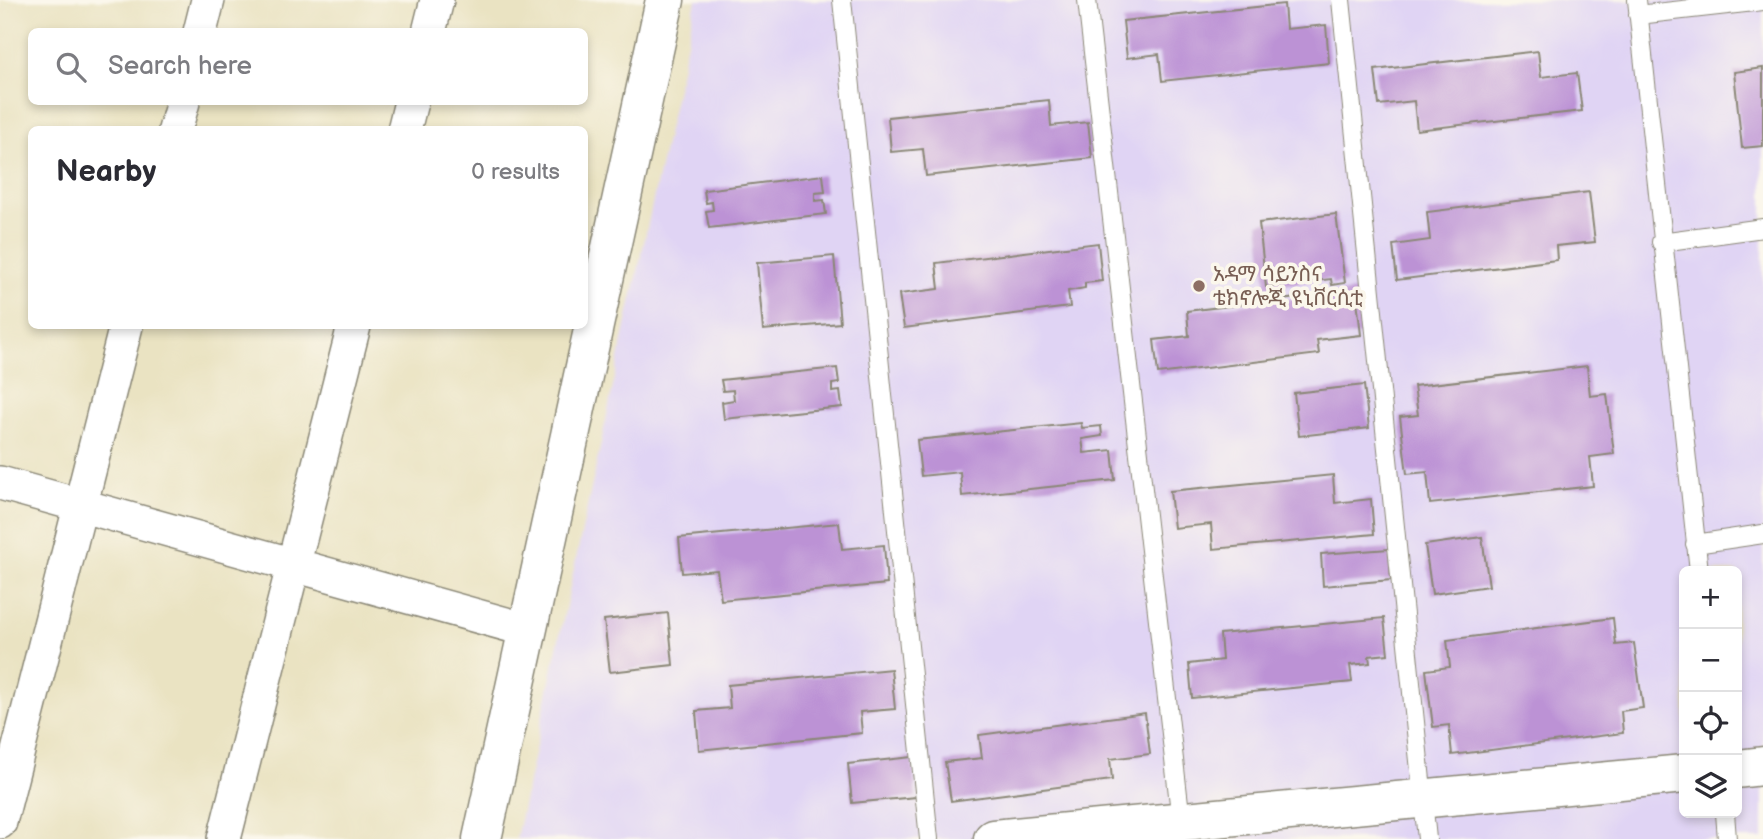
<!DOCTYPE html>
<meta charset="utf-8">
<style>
:root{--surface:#fff;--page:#f2f2f3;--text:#2b2b33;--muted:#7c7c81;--line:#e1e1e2}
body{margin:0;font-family:"Balsamiq Sans","Noto Sans Ethiopic",sans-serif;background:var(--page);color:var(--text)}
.controls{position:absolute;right:21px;bottom:21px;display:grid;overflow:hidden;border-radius:10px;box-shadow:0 4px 10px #0003}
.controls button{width:63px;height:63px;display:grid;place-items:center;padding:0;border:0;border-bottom:2px solid var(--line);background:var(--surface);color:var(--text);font:35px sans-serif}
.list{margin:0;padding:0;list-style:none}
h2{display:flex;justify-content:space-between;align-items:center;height:91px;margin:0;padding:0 28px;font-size:30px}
h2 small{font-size:23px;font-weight:400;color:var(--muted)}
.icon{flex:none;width:38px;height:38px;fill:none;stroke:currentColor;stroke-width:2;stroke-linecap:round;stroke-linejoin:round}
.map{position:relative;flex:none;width:1763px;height:839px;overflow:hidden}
.search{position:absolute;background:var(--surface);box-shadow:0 4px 10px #0003;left:28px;top:28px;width:560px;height:77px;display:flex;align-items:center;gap:18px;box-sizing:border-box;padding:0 24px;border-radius:10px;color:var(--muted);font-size:26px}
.panel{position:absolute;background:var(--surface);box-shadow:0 4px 10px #0003;left:28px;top:126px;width:560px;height:203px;border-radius:10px}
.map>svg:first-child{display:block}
</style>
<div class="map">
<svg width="1763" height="839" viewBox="0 0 1763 839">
<rect width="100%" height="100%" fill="#fbf7ec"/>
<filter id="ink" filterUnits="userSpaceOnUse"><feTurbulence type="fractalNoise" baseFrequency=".0143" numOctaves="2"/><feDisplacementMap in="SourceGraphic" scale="14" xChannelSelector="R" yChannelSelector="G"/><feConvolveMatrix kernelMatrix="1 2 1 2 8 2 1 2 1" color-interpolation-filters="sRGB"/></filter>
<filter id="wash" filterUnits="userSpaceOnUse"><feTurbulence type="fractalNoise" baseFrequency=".00686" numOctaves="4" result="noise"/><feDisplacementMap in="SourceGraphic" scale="28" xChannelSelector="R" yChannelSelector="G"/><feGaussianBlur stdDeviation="1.57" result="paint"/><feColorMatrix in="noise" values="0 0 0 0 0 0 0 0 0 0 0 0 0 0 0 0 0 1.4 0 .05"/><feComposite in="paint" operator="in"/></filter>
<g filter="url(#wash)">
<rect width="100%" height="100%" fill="#eae3c2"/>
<path fill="#e0d4f4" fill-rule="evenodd" d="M696 0H1763V839H516ZM1684 571H1737V813H1684Z"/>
<g id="blocks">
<path fill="#bc92d5" d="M1284 4 1286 29 1326 25 1329 63 1162 81 1159 54 1127 58 1123 21Z
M1538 51 1541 77 1577 73 1582 111 1417 130 1414 101 1379 105 1375 70Z
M1763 68V146L1742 148 1734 72Z
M1049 100 1051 126 1088 122 1092 158 926 176 923 149 891 152 888 117Z
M823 175 825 192 815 193V201L824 200 826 214 709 228 706 211 713 210 712 202 706 203 704 190Z
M1589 192 1595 242 1556 246 1557 260 1397 280 1393 245 1430 240 1427 212Z
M1336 214 1345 283 1332 285 1331 279 1266 287 1259 223Z
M1098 243 1102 281 1085 283V288L1068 291 1070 307 904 328 899 294 939 289 936 263Z
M834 256 840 323 763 330 757 263Z
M1356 291 1361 335 1317 340 1319 354 1158 374 1154 340 1189 336 1187 311Z
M1587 366 1590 396 1607 394 1614 454 1590 457 1593 486 1430 504 1427 472 1407 474 1400 417 1418 415 1414 386Z
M837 368 839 383 832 384V392L840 391 842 407 724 419 722 402 734 400 733 390 723 391 721 380Z
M1364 385 1369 428 1299 436 1294 393Z
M1081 423 1082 428 1101 426 1102 436 1082 439 1084 453 1112 450 1115 480 962 496 960 472 921 476 917 440Z
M1333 475 1335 503 1371 499 1374 534 1213 549 1211 524 1174 528 1170 491Z
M839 523 842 549 884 545 887 584 721 600 717 570 682 573 679 538Z
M1482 537 1489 586 1432 594 1425 545Z
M1389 549 1391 580 1323 586 1321 554Z
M668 613 673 665 610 672 604 620Z
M1384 618 1388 654 1369 656 1370 663 1350 665 1352 682 1192 698 1189 664 1222 660 1220 634Z
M1613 618 1616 645 1634 643 1643 708 1621 711 1623 733 1452 755 1449 725 1433 727 1426 670 1450 667 1447 640Z
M891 669 895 709 860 712 862 733 699 750 696 711 730 708 728 685Z
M1145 713 1150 754 1110 759 1112 780 951 801 945 762 982 758 979 735Z
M912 757 916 797 852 803 848 764Z"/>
</g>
</g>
<g filter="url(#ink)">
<use href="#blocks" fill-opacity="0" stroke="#8a8776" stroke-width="2"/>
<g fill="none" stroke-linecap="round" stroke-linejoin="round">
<g stroke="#8a8776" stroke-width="20">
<path id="service" d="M842 0 929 839
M1087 0 1181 821
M1341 0 1427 839
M1637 0 1699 571
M1638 15 1763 1
M1661 242 1763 228
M1695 544 1763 534
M1725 813 1727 839"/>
</g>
<g stroke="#8a8776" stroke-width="36">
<path id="minor" d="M200 32 208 0
M429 32 437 0
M175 130 183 102
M404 130 411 102
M0 483 527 630
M0 822 126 326
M224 839 354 326"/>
</g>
<g stroke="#8a8776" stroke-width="41">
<path id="tertiary" d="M1737 769 1763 766
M482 839 665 0
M993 839 1684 774"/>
</g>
<use href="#service" stroke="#fff" stroke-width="18"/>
<use href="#minor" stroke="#fff" stroke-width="33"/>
<use href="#tertiary" stroke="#fff" stroke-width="38"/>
</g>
</g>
<circle fill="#8d6e63" stroke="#fbf7ec" stroke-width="2.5" cx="1199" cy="286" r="7"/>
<g text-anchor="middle" stroke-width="7" stroke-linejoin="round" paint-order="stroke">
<g font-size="21" fill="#785e54" stroke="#fbf7ec" text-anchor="start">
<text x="1213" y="281">አዳማ ሳይንስና<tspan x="1213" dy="24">ቴክኖሎጂ ዩኒቨርሲቲ</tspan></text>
</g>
</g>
</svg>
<div class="controls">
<button>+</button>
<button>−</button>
<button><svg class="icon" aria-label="locate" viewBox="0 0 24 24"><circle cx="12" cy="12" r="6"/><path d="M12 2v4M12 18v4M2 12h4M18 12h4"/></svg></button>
<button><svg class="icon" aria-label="layers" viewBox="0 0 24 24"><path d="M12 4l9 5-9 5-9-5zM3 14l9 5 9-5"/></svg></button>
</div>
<div class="search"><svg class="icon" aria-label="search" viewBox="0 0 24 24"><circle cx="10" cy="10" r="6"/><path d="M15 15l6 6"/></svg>Search here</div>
<section class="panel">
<h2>Nearby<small>0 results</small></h2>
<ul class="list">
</ul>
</section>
</div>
